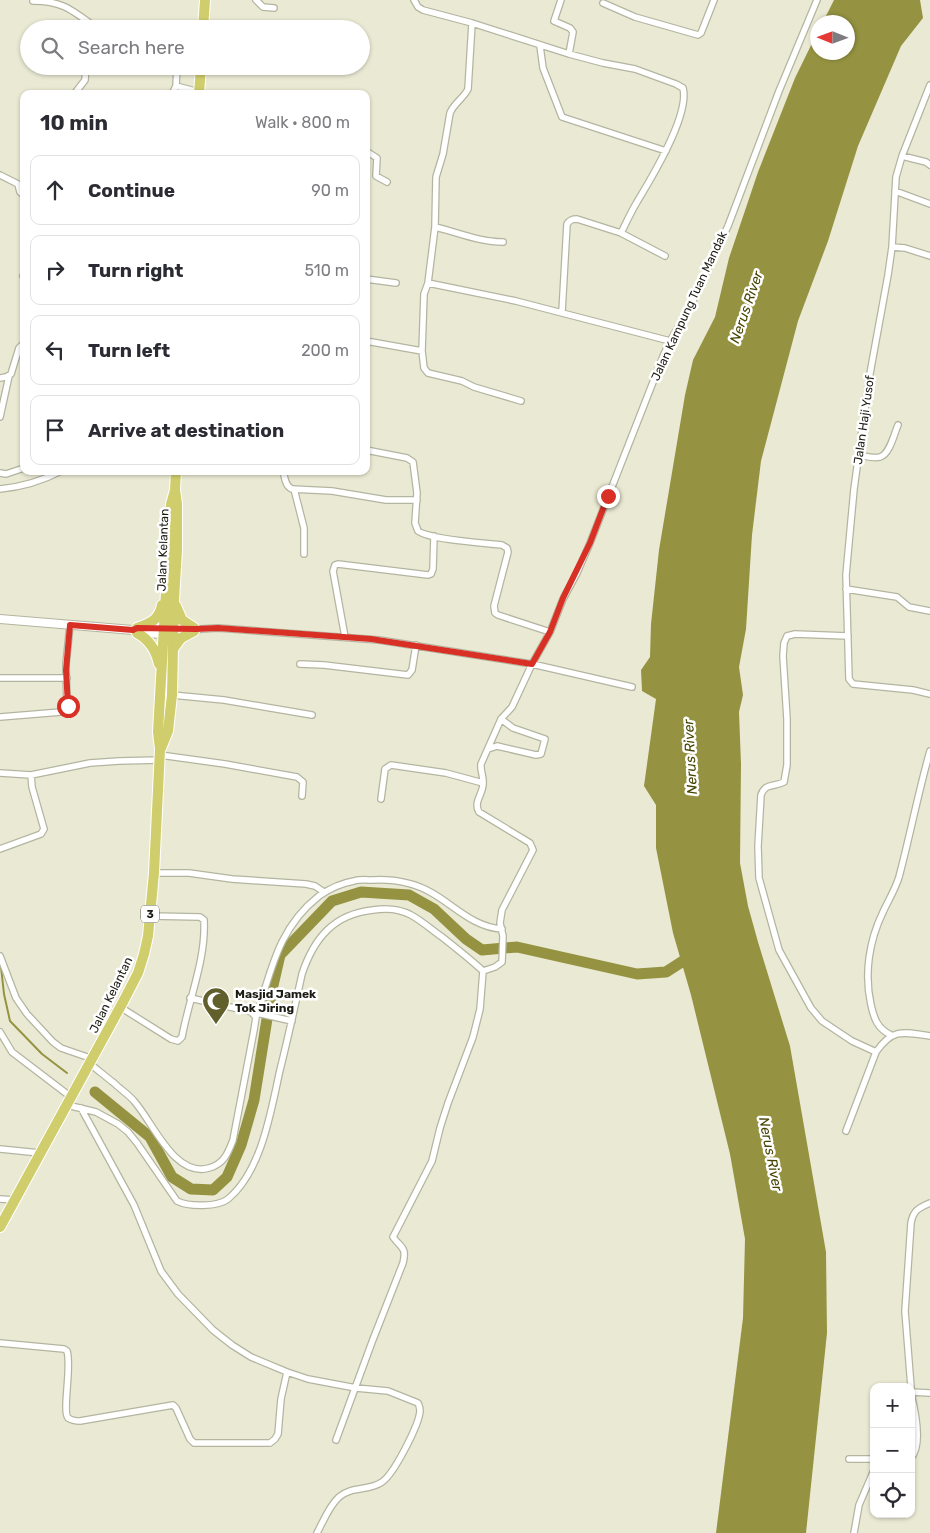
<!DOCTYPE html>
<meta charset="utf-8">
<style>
:root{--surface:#fff;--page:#f7f7f7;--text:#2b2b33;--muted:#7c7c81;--line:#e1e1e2}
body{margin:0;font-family:Rubik,sans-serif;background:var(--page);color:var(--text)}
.controls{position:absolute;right:15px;bottom:15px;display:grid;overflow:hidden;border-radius:10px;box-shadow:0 1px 4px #0004}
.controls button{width:45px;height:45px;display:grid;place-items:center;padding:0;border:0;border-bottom:1px solid var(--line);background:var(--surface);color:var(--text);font:25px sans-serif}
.compass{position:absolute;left:810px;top:15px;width:45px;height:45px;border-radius:50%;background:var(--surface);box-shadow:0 1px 4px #0004;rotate:271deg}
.stop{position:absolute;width:15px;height:15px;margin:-11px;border:4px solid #d93025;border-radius:50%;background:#fff}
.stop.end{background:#d93025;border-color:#fff;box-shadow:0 1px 5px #0008}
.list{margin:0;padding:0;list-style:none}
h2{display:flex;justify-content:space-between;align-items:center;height:65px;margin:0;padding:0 20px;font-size:21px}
h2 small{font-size:16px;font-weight:400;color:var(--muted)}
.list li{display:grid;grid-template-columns:32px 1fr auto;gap:15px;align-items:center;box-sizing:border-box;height:70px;margin:0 10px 10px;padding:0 10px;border:1px solid var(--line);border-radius:10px}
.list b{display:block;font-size:19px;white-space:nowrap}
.list em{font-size:16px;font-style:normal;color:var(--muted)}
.icon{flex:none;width:28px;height:28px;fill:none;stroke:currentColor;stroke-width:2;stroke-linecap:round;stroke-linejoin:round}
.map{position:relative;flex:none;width:930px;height:1533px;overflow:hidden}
.search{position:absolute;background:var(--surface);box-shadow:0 1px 4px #0004;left:20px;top:20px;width:350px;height:55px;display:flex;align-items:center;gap:12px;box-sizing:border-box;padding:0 18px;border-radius:28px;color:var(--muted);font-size:19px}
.panel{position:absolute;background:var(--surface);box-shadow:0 1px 4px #0004;left:20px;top:90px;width:350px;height:385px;border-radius:10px}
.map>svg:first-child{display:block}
</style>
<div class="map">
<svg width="930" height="1533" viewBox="0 0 930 1533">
<rect width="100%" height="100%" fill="#eaead4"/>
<path fill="#959341" d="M834 0H920L923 18 901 46 858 146 828 241 798 321 761 461 752 535 746 629 739 667 743 695 739 712 741 764 740 863 748 906 758 942 790 1046 826 1252 827 1333 806 1533H716L743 1318 745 1239 730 1154 691 995 673 933 656 848V805L644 786 656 699 642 691 641 670 650 657 651 624 659 550 685 395 693 360 715 317 729 258 758 172 795 78 817 33 818 52H848V22H823Z"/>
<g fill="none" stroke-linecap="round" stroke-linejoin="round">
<path stroke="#959341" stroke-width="2" d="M1 967 4 994 10 1021 42 1054 67 1073"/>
<path stroke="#959341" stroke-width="11" d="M95 1092 150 1137 172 1177 191 1189 213 1190 227 1177 241 1145 254 1100 271 994 280 955 332 901 361 892 409 895 434 909 466 939 482 950 517 947 637 974 666 972 694 954"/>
<g stroke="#b4b5a0" stroke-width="8">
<path id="minor" d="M256 0 263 7 274 8
M414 0 418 7 423 10 472 23 569 54 603 63 635 69 676 84 683 88C690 115 651 179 637 202 631 212 626 223 621 233L577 219C572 219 570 220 567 224L562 312
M561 0 554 21 570 28 573 32 569 54
M33 1C63 1 72 10 95 27L108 25 121 27
M603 3 635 17 698 35 701 33 714 0
M121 28V27L137 29
M540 46 543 68 562 117 666 151
M120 70V66
M930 85 902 156 896 177 892 247 888 275 869 379 854 489 846 575 849 679 853 684 913 690 930 694
M176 86 199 92
M75 93 85 80 86 66
M172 94 176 86 177 66
M366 151 377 158 376 176 387 182
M902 156 926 162 930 165
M0 175 18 184 20 192 24 195
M895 191 930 204
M435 227C457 232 479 242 503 242
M621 233 665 256
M892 247 905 248 930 256
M23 276 24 274
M366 279 396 283
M428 283 435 227 436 177 443 154 450 113C454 103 464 98 468 89L472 23
M366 341 422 351 424 294 428 283 516 301 670 341
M422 351 424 368 428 373 462 381 474 387 521 401
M0 378 6 377 11 374 19 348 24 343
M0 417 9 376
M366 450 407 458 413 462 417 493 415 523 418 531C431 540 484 543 502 545L507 548 508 552 494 606 495 613 498 615 550 632
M859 455C865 456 874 459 880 457 890 454 894 434 898 425
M283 471C285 478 285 486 292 489L332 491 386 500H417
M0 473 6 474 24 468
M0 489C21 487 42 481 61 471
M294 489 304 528V554
M846 589 897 597 909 607 930 611
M174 628H191
M193 631 201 629 218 628 379 640 532 664 632 687
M848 636 795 634 787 636 784 643 783 656 787 719V765L784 782C774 787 765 783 761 795L758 846 759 878 779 950 811 1008 822 1021 852 1041 876 1052C893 1028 903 1032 930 1036
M345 637 333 571 335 565 338 564 428 575 431 574 433 569 434 536
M300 664 324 665 408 675 412 670 416 645
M0 678H67
M172 695 224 700 312 715
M0 717 61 712 67 709 66 664 70 625
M488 749 497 746 536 755 541 754 545 739 513 728 501 719
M160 755 225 764 297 777 303 782 302 796
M0 773 31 775
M381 799 385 769 391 765 446 773 483 783
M0 849 41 834 44 829 32 787 31 775 90 763 119 761 159 760
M154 873H189L232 879 306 884 315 886 324 892
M0 956 16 998 27 1014 53 1042 61 1048 93 1059
M483 971 495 967 502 962 503 936 500 923 502 910 533 850 530 843 479 812C473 802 483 794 483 784 484 777 480 771 481 764L501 719 512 707 532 664 550 632 563 599 577 573 590 543 664 354 673 336 689 309 728 226 779 91 817 0
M190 998 292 1021
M120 1007 171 1039 178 1041 182 1037C189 998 206 960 204 920L200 917 150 916
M0 1032 12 1052 71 1097
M891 1035C878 1029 874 1019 871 1005 864 974 869 941 883 912 888 901 895 890 899 877 910 836 918 793 930 751
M90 1064C98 1070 106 1077 114 1083 120 1089 128 1094 134 1101 153 1122 174 1178 209 1168 224 1164 228 1153 233 1140L254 1030 256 1017 251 1012 256 1010 260 1005C273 962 282 925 319 896 329 889 342 883 354 881 360 879 367 880 373 880 394 879 413 882 432 893 455 906 473 927 502 929
M67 1105 96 1112 118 1124 128 1132 137 1143 177 1201C189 1207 218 1207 228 1199 262 1171 271 1110 280 1070 288 1038 295 1006 302 974 314 938 334 914 373 910 385 908 400 909 411 915 422 921 432 930 442 937 456 948 470 959 483 971
M81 1108 134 1205 161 1271 178 1294 213 1330 232 1345 251 1357 287 1372 308 1379 356 1388 388 1391 418 1403C419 1406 420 1407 420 1411 419 1425 394 1474 382 1482 370 1491 351 1486 339 1497 329 1506 323 1522 317 1533
M846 1131 876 1052
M0 1149 40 1153
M0 1199 15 1200
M0 1343 64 1349 67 1351C72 1366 62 1411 68 1418 71 1420 76 1421 80 1421L173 1405 176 1408 190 1439 194 1443H270L275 1439 278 1434 281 1399 287 1372
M911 1387 905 1311 911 1223C913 1211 918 1208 930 1203
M911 1392 930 1393
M911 1394C915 1410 923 1445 911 1458
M336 1440 372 1342 403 1263C407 1247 401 1248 393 1237L432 1161 440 1128 448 1103 473 1037 480 1009 483 971
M849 1459H874
M854 1533 859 1505 874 1470"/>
</g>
<g stroke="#b4b5a0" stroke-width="10">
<path id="tertiary" d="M0 619 133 630 137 633 167 634
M142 628H168"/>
</g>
<g stroke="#fff" stroke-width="12">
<path id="trunk" d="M203 29 205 0
M199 94 201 66
M176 606 182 620 194 628
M137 628C151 623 159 620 162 605
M137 633C150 640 156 650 159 664
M173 649 181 638 194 631
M161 748 168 731 172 695 174 600 177 550V504L175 490 176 471
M0 1227 123 1002 138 973 144 954 148 936 154 873 160 749 158 732 171 504 175 490"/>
</g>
<use href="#minor" stroke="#fff" stroke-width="5.5"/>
<use href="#tertiary" stroke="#fff" stroke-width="8"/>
<use href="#trunk" stroke="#d0ce6c" stroke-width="10"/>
</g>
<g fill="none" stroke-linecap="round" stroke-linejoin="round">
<path stroke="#d93025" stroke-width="6" d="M68 706 66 670 70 625 133 630 137 628 196 629 218 628 371 639 532 664 550 632 563 598 590 543 608 496"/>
</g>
<defs>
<g id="mosque-pin" transform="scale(1.4375)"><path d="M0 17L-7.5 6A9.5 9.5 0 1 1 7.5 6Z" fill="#61602d" stroke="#fff"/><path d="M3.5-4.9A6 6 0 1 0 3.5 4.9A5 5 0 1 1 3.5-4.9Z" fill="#fff"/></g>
</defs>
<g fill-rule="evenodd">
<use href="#mosque-pin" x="216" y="1001"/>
</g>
<g text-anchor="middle" stroke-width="5" stroke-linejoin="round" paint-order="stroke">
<rect fill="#fff" stroke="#5f5f5a" stroke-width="1" x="141" y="905.5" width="18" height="17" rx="4"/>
<g font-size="11" font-weight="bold" fill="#1b1b13">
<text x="150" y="918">3</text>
</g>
<g font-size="12" fill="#1b1b13" stroke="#fff">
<text transform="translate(689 306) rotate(-65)" y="4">Jalan Kampung Tuan Mandak</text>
<text transform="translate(864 420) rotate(-82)" y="4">Jalan Haji Yusof</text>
<text transform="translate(163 550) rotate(-88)" y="4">Jalan Kelantan</text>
<text transform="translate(111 995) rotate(-64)" y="4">Jalan Kelantan</text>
</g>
<g font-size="12" font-weight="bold" fill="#1b1b13" stroke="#fff" text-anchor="start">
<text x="235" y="998">Masjid Jamek<tspan x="235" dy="14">Tok Jiring</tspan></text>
</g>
<g font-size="14" font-style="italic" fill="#464400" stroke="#fff">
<text transform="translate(746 307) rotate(-71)" y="5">Nerus River</text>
<text transform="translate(690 757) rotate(-93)" y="5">Nerus River</text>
<text transform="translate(771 1154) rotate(79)" y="5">Nerus River</text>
</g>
</g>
</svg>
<div class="controls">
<button>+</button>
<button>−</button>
<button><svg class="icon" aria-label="locate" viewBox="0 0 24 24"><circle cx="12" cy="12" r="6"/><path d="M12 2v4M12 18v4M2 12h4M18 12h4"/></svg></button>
</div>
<svg class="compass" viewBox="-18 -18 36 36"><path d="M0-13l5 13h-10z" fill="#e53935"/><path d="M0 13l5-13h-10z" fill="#7c7c81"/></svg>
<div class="stop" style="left:68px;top:706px"></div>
<div class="stop end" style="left:608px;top:496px"></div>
<div class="search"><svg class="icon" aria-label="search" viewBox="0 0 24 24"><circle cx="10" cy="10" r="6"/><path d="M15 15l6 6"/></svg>Search here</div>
<section class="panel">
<h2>10 min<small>Walk · 800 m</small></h2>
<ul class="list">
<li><svg class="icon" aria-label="ahead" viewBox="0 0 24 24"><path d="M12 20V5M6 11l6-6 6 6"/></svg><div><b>Continue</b></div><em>90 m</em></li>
<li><svg class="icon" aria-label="right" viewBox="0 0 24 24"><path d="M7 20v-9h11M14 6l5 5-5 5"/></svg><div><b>Turn right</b></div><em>510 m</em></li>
<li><svg class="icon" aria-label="left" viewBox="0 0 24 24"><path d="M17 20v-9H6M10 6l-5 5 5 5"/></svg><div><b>Turn left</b></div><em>200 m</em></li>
<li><svg class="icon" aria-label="arrive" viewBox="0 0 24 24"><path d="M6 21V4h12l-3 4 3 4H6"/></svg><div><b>Arrive at destination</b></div></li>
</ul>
</section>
</div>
